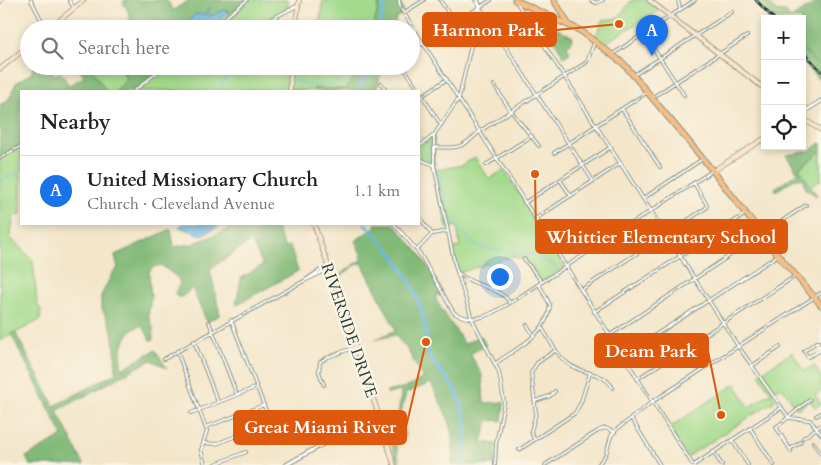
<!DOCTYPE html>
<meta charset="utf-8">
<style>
:root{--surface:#fff;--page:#f6f6f6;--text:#202124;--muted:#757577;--line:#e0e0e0;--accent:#1a73e8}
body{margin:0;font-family:Cardo,serif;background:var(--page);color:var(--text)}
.controls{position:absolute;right:15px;top:15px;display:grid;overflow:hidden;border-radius:0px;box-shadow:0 2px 8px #0003}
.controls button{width:45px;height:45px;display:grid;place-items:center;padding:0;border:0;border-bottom:1px solid var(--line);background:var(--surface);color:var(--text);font:25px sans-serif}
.you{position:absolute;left:499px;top:276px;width:18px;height:18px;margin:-12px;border:4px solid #fff;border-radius:50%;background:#1a73e8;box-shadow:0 0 0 8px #1a73e833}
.badge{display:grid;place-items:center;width:32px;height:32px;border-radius:50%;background:var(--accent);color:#fff;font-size:16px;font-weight:700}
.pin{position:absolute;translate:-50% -41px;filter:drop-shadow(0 1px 2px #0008)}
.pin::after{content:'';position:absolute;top:26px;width:18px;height:15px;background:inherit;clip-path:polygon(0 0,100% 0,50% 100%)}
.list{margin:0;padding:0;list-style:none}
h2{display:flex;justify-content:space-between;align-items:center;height:65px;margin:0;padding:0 20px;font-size:21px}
h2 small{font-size:16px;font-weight:400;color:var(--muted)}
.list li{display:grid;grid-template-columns:32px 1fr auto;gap:15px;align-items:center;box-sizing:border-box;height:70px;padding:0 20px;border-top:1px solid var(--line)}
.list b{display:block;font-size:19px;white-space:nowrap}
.list p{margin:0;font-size:16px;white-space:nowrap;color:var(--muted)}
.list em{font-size:16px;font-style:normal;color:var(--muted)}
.icon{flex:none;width:28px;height:28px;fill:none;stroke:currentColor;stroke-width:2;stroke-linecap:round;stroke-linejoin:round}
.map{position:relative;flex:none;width:821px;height:465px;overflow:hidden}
.search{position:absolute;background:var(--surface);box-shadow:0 2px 8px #0003;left:20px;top:20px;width:400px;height:55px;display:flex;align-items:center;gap:12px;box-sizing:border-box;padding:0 18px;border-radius:28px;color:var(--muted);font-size:19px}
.panel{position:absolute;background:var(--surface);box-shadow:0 2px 8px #0003;left:20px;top:90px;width:400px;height:135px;border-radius:0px}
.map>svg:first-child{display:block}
</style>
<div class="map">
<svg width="821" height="465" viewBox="0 0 821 465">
<rect width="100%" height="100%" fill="#fcf5e5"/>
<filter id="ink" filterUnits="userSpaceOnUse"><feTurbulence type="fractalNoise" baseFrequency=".02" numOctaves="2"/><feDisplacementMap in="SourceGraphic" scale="10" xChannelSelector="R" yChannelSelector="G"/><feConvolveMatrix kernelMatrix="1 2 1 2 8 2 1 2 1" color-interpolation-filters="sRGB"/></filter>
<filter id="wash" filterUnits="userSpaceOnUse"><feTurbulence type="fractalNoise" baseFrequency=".0096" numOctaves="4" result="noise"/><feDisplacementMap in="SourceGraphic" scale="20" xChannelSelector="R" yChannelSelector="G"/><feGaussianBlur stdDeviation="1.12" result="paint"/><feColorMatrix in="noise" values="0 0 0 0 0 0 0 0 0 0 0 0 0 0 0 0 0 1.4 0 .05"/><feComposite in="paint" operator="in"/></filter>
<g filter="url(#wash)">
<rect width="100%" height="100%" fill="#f3e6ca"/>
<path fill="#a3da8c" stroke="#618c60" d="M247 0H288V8L261 24 258 29H208Z
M323 0H380L373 29H295V24L319 25Z
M632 0H649L661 9 602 45 594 40 603 20 618 18Z
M90 66H122L126 80 115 91H106Z
M160 66H361L346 90 134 91 158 72Z
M434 135V165L419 159V147Z
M21 146V214L14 216 10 237 33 261 37 304 41 310 40 320 0 341V158Z
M821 151V180L810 186 799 168Z
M475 157 489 179 504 170 565 267 542 282 528 262 513 256 458 273 452 249 460 247 457 226 447 228 435 170 463 165Z
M792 352 804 371 814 365 821 377V391L815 395 821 404 815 407 810 401 797 409 782 387 771 393 776 400 687 457 669 428 735 384 749 407 771 393 759 374Z"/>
<path fill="#82ba78" stroke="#507c56" d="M125 0H167L173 10 190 0H247L227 16 228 11 224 10 209 17 207 12 205 15 195 14 182 29H126C133 18 130 15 123 2Z
M380 0H399L404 13 396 18 393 29H373Z
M758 0H765L776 11 786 12 790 18 821 0V82L802 62V49L817 64 802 48V19H775Z
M543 21 573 37 570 43 567 45 570 53 564 57Z
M33 66H48L55 75 60 72 69 85 84 77 77 66H90L106 91 58 89 21 91V124L19 128 21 132V146L0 158V105L9 99 16 83 32 73Z
M122 66H160L158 72 134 91H115L126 80Z
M361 66H383L376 91H313L314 88 346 89Z
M821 143V151L799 168 817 196 806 189 802 178 793 180 776 191 775 188 798 173 786 155 809 151Z
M231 224H275L285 248 290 246 298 271 236 305 241 278 263 265 251 241 210 269 220 315 207 322 192 288 182 297H177L175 293 180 283 178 278 161 265 153 267 149 272 151 298 148 316 153 327V340H150L143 326C124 327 118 353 122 369L155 350 167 368 151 360 57 411 84 465H30L26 457 63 436 11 334 15 332 54 406 116 373 115 349 111 327 101 307V296L113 272 118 268 115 255 171 229 174 247 192 244 228 230Z
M375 224H394L420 254 443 292 435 297C443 315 455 327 464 344L481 336 486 345 470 354 482 375 484 403 504 402 502 421 488 420 482 442 496 444 495 465H451C458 425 446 417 431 383L406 393 400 418 406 437 396 442 400 464 398 465 389 436 398 432 394 417 398 415 401 394 400 391 388 394 386 392 410 386 423 378 407 349 395 335 374 340 396 330 362 263C352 264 343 277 333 281L332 278 338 276 361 260V254L355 241 376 226Z"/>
<path fill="#6cb9e6" stroke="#467b8d" d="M209 7V17L224 10 228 11 208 29H182L195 14 205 15Z
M183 224H223L202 235 179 227Z"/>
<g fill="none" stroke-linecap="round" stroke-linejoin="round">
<path stroke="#6cb9e6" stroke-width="1" d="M293 80 308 85H333L363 66
M219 91 227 75C246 62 271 68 289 78
M419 136 425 140
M429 142 431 147 427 157 432 161
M435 162 451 219 472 243 483 248 531 254 558 268
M0 183 6 178 21 173"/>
<path stroke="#6cb9e6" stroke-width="3" d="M379 29 385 0
M359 91 369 66
M365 224C394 251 415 281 424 320 427 331 425 343 429 354 433 366 442 371 449 381 468 405 468 437 462 465"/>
</g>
</g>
<g filter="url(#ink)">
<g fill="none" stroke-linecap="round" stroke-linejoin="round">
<g stroke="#89927f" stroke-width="4">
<path id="minor" d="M31 0 46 29
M69 0 74 8
M399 0 400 7 693 465
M440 0 470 46
M475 0 593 181
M478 0 480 6
M591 0 596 3 603 0
M678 0 680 9
M0 2 2 0
M517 3 738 346 789 418 810 420 821 434
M480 6 459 98 434 135V165L455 265 472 319 499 372 504 402 496 444 495 465
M405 12 424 0
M261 24 297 6
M211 29 247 0
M274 29 278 25 295 26
M644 34 684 95
M491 43 500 37
M411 51 491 0
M613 54 695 0
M403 66 441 125
M387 67 389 66
M634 75 732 12
M381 83 386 91
M494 85 511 111 539 146
M134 91 165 66
M653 97 747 36
M419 98 447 79
M622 109 660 167
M419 147 434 135
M434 147C458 149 463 148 480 131L587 62 594 43
M554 153 646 93
M0 158 21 146
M419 159 434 165
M486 165 532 136
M560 180 571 196
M644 198 701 160
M524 203 611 147
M419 217 432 234
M535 219 621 163
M394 224 420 254 454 313C476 325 491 314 510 303L712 171
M417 250 432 234 448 231
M524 259 542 282
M328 265 304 281 329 269
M458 273C474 287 501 287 510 303
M581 290 706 208 707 205 694 183
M594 312 744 215
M231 320 266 411
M209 322 237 395
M527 325 534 336
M542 328C550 340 557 357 570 365 585 375 603 371 613 388
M610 335 806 205
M194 341 218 402
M821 342H816L804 351 808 357 821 350
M177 351 207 431 201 450 205 465
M623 356 777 256
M164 359 304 281
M496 363C517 348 548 334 550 305L539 284
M752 366 780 347
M637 379 794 277
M324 385 319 372 320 362 326 358 355 347
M535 401 550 396 555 391
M191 413 257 387
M816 416 821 413
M631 418 660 465
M206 427 264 405
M750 428 774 465
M803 438 821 425
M534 439 531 431 536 413 531 373 537 363 556 350
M732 440 748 465
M813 442 821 454
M204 443 216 444 246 432
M790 449 801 442
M519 450 575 413 581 402 590 373
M791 451 776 427C789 418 797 409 810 400
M713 452 722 465
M213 465 246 452
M545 465 598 431 605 428 615 432
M598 465 606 454 611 436 616 430 652 402 821 293
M694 465 781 408"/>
</g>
<g stroke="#89927f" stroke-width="5">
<path id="tertiary" d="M802 113 821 101
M286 465 378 413"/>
</g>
<g stroke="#89927f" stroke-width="5.5">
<path id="secondary" d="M649 0 765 89
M49 29 84 0
M295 29 299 0
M0 69 29 45
M290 91 291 66
M802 118 821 130
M713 171 765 138
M314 224 378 413 394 465"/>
</g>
<g stroke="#89927f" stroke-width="7">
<path id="primary" d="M515 0 581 31 624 64 713 171 778 255 821 305
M554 0 569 25"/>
</g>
<use href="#minor" stroke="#fff" stroke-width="2"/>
<use href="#tertiary" stroke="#fff" stroke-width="3"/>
<use href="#secondary" stroke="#fbe5cf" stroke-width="4"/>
<use href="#primary" stroke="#f6be87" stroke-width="5"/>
<g stroke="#1f3d34" stroke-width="3">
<path id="rail" d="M756 0 774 19
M802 51 821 71"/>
</g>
<use href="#rail" stroke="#fcf5e5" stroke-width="1" stroke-dasharray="4" stroke-linecap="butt"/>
</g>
</g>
<g text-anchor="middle" stroke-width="5" stroke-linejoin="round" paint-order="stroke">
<g font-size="16" fill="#1f3d34" stroke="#fcf5e5">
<text transform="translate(350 330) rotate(71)" y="6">RIVERSIDE DRIVE</text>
</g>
</g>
<path fill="none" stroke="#de580e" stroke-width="2" d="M619 24L556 30M535 174L536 236M721 415L708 351M426 342L406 427"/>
<g fill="#de580e" stroke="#fcf5e5" stroke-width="2">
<circle cx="619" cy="24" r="5"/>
<circle cx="535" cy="174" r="5"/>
<circle cx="721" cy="415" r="5"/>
<circle cx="426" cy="342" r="5"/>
</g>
<g fill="#de580e" stroke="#de580e" stroke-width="2">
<rect x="423" y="13" width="133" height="33" rx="5"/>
<rect x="536" y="220" width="251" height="33" rx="5"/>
<rect x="595" y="334" width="113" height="33" rx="5"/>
<rect x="234" y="411" width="172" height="33" rx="5"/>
</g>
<g font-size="18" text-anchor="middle" font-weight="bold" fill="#fff">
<text x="489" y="36">Harmon Park</text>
<text x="661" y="243">Whittier Elementary School</text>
<text x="651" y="357">Deam Park</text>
<text x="320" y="433">Great Miami River</text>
</g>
</svg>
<div class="controls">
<button>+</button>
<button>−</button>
<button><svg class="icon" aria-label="locate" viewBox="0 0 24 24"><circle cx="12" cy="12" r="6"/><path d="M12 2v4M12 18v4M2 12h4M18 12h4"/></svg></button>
</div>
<div class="you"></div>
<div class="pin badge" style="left:652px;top:56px">A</div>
<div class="search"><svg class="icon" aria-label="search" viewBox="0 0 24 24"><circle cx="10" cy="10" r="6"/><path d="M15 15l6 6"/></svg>Search here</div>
<section class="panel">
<h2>Nearby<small></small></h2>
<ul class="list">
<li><span class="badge">A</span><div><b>United Missionary Church</b><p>Church · Cleveland Avenue</p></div><em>1.1 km</em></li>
</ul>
</section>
</div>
